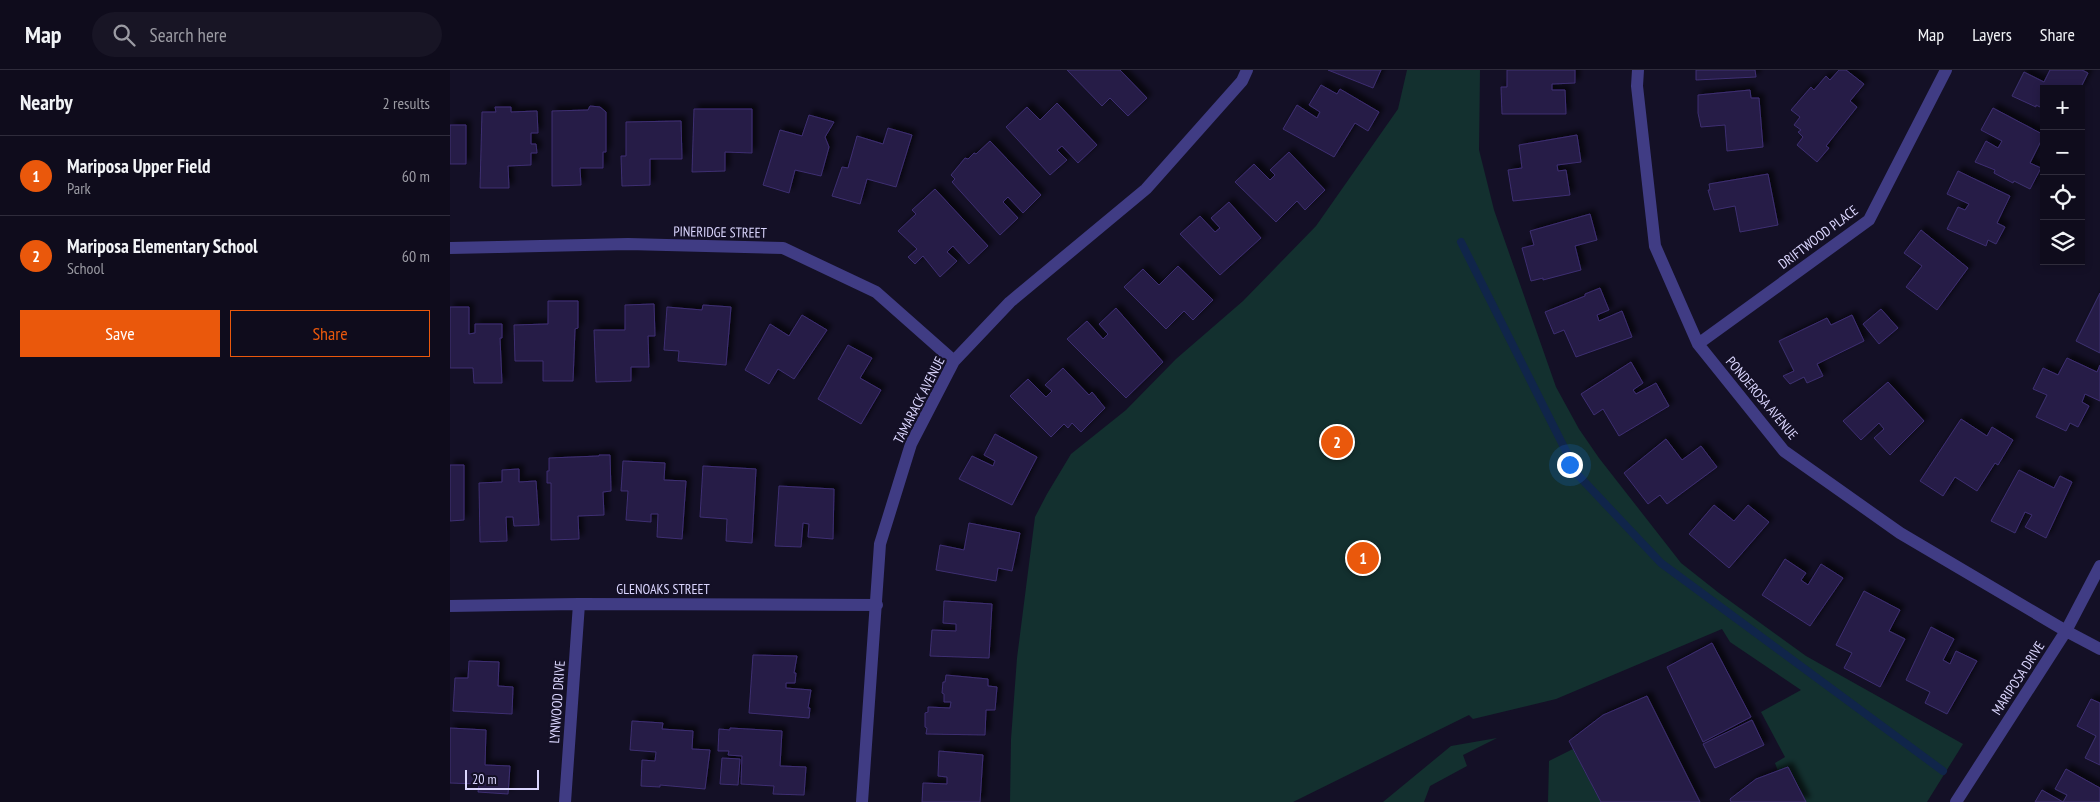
<!DOCTYPE html>
<meta charset="utf-8">
<style>
:root{--surface:#0f0c1c;--page:#181525;--text:#f1f3f6;--muted:#9b9ba3;--line:#2f2c3b;--accent:#ea580c}
body{margin:0;font-family:"PT Sans Narrow",sans-serif;background:var(--page);color:var(--text)}
.controls{position:absolute;right:15px;top:15px;display:grid;overflow:hidden;border-radius:0px;box-shadow:0 2px 8px #0003}
.controls button{width:45px;height:45px;display:grid;place-items:center;padding:0;border:0;border-bottom:1px solid var(--line);background:var(--surface);color:var(--text);font:25px sans-serif}
.scale{position:absolute;left:15px;bottom:12px;width:74px;box-sizing:border-box;padding-left:5px;border:2px solid #dbd6fe;border-top:0;font-size:14px;line-height:18px;white-space:nowrap;color:#dbd6fe;-webkit-text-stroke:4px #141026;paint-order:stroke}
.you{position:absolute;left:1119px;top:394px;width:18px;height:18px;margin:-12px;border:4px solid #fff;border-radius:50%;background:#1a73e8;box-shadow:0 0 0 8px #1a73e833}
.badge{display:grid;place-items:center;width:32px;height:32px;border-radius:50%;background:var(--accent);color:#fff;font-size:16px;font-weight:700}
.pin{position:absolute;translate:-50% -50%;border:2px solid #fff;box-shadow:0 1px 5px #0006}
.list{margin:0;padding:0;list-style:none}
h2{display:flex;justify-content:space-between;align-items:center;height:65px;margin:0;padding:0 20px;font-size:21px}
h2 small{font-size:16px;font-weight:400;color:var(--muted)}
.list li{display:grid;grid-template-columns:32px 1fr auto;gap:15px;align-items:center;box-sizing:border-box;height:80px;padding:0 20px;border-top:1px solid var(--line)}
.list b{display:block;font-size:19px;white-space:nowrap}
.list p{margin:0;font-size:16px;white-space:nowrap;color:var(--muted)}
.list em{font-size:16px;font-style:normal;color:var(--muted)}
.actions{display:flex;gap:10px;padding:15px 20px}
.actions a{flex:1;padding:11px 0;border:1px solid var(--accent);border-radius:0px;text-align:center;font-size:18px;color:var(--accent)}
.actions .main{background:var(--accent);color:#fff}
.icon{flex:none;width:28px;height:28px;fill:none;stroke:currentColor;stroke-width:2;stroke-linecap:round;stroke-linejoin:round}
.map{position:relative;flex:none;width:1650px;height:732px;overflow:hidden}
header{display:flex;align-items:center;gap:30px;box-sizing:border-box;height:70px;padding:0 25px;background:var(--surface);border-bottom:1px solid var(--line)}
header strong{font-size:24px}
nav{display:flex;gap:28px;margin-inline-start:auto;font-size:18px}
.search{width:350px;height:45px;background:var(--page);display:flex;align-items:center;gap:12px;box-sizing:border-box;padding:0 18px;border-radius:28px;color:var(--muted);font-size:19px}
main{display:flex}
aside{flex:1;background:var(--surface)}
.map>svg:first-child{display:block}
</style>
<header>
<strong>Map</strong>
<div class="search"><svg class="icon" aria-label="search" viewBox="0 0 24 24"><circle cx="10" cy="10" r="6"/><path d="M15 15l6 6"/></svg>Search here</div>
<nav><a>Map</a><a>Layers</a><a>Share</a></nav>
</header>
<main>
<aside>
<h2>Nearby<small>2 results</small></h2>
<ul class="list">
<li><span class="badge">1</span><div><b>Mariposa Upper Field</b><p>Park</p></div><em>60 m</em></li>
<li><span class="badge">2</span><div><b>Mariposa Elementary School</b><p>School</p></div><em>60 m</em></li>
</ul>
<div class="actions"><a class="main">Save</a><a>Share</a></div>
</aside>
<div class="map">
<svg width="1650" height="732" viewBox="0 0 1650 732">
<defs>
<filter id="shadow"><feDropShadow dx="4.5" dy="-4.5" stdDeviation="2.5" flood-color="#0009"/></filter>
</defs>
<rect width="100%" height="100%" fill="#141026"/>
<path fill="#13302f" d="M957 0H1030L1029 80 1044 140 1106 317 1129 359 1149 388 1231 493 1269 523 1356 586 1513 674 1477 732H1356L1338 697 1328 701 1325 693 1335 687 1311 642 1351 620 1280 572 1272 559 1106 629 1023 649 1019 645 843 732H560L561 669 567 588 585 447 597 424 621 384 676 340 726 289 793 231 866 156 948 39Z
M1047 668 1013 685 1017 696 980 716 974 732H933L1001 676Z
M1123 679 1151 732H1098L1099 691Z"/>
<g fill="none" stroke-linecap="round" stroke-linejoin="round">
<path stroke="#10254a" stroke-width="8" d="M1011 172 1128 405 1211 493 1493 701"/>
</g>
<path fill="#261c46" stroke="#3e2f72" filter="url(#shadow)" d="M617 0H670L697 28 678 46 660 28 652 36Z
M878 0H931L923 18Z
M1057 0H1125V13L1102 14V20H1115L1116 44H1052L1051 17H1057Z
M1246 0H1305L1306 7 1246 10Z
M1389 0H1396L1414 14 1400 31 1407 37 1376 76 1379 78 1367 92 1347 75 1353 67 1348 62 1351 60 1344 55 1350 47 1341 40 1361 17 1364 20 1376 6 1380 10Z
M1600 0H1632L1638 3 1630 19H1594V39L1586 35V37L1562 26 1574 2 1594 12Z
M871 15 887 24 890 19 929 42 918 61 905 53 884 87 833 59 847 35 867 48 870 42 859 35Z
M1300 20 1301 28H1309L1313 77 1277 81 1275 55 1251 57 1248 43V25Z
M607 33 647 75 628 93 612 76 607 80 617 90 600 105 556 57 577 37 590 50Z
M140 36 150 37 156 42V82H153V98H130L131 115 102 116V41L138 40Z
M45 37H61V42L87 41 88 63H81V74H86L87 83H81V95L58 96 59 118H30L32 42H46Z
M1543 38 1594 65 1580 93 1591 98 1580 119 1564 111 1563 113 1544 103 1545 100 1525 92 1536 71 1548 78 1552 71 1531 60Z
M244 39H302V83L275 82V101L242 102Z
M359 45 384 52 375 67 379 77 371 106 345 100 339 123 313 115 330 60 352 66Z
M231 51 232 89H200V115L172 116 171 86H176V52Z
M0 55H16V94H0Z
M438 58 462 65 446 117 417 109 410 134 382 126 392 97 398 98 407 66 433 74Z
M1127 65 1131 92 1107 95 1108 101 1116 100 1120 125 1063 131 1058 100 1072 98 1069 75Z
M540 71 591 125 573 143 558 127 553 132 568 148 550 165 502 112 505 109 501 105 515 88 518 89 524 83 526 84Z
M839 82 875 120 855 140 847 131 826 152 785 112 804 94 820 110 825 105 820 100Z
M1508 101 1560 126 1547 153 1555 157 1546 174 1538 170 1536 176 1497 159 1508 137 1515 140 1519 134 1497 124Z
M1318 104 1328 155 1290 162 1285 136 1264 140 1258 120H1260L1259 114Z
M485 119 538 176 519 194 503 176 497 182 507 191 490 207 473 186 465 194 458 187 467 179 448 161 466 144 462 140Z
M779 132 811 168 770 205 730 164 750 146 765 162 770 158 761 148Z
M1140 144 1147 170 1125 176 1131 200 1093 210V208L1081 211 1072 178 1084 175 1080 161Z
M1471 160 1518 198 1487 240 1456 217 1472 196 1454 183Z
M728 196 763 230 743 250 734 241 716 259 674 217 693 199 709 215Z
M1150 218 1159 240 1147 245 1149 251 1172 241 1182 267 1126 287 1114 260 1104 264 1095 242 1135 226V224Z
M1650 223V283L1626 271Z
M98 231H128V258L125 259 123 311H93V291H65L64 255 98 254Z
M204 234 205 266H198L199 297H181V311L146 312 144 260H175V235Z
M253 235 281 237 276 295 228 291 229 281 214 280 217 237 252 240Z
M0 237H19V264L25 263V254H52V268H50L52 313H24L23 298H0Z
M666 238 713 292 676 328 617 269 637 251 653 269 658 264 649 254Z
M1431 239 1448 258 1429 274 1413 254Z
M352 245 377 260 344 309 328 299 319 314 295 300 320 254 339 266Z
M1402 245 1414 271 1367 294 1373 306 1357 313 1354 307 1340 314 1333 306 1344 301 1329 271 1377 248 1381 255Z
M398 275 422 288 410 308 431 320 411 354 368 329Z
M1617 288 1647 302 1650 295V331L1635 324 1632 332 1639 336 1628 357 1620 353 1616 361 1586 347 1597 325 1583 319 1593 298 1608 305Z
M1181 292 1193 313 1183 320 1186 324 1206 313 1219 336 1169 366 1153 339 1144 345 1131 324Z
M613 298 639 325 642 322 655 338 631 362 622 353 618 358 614 354 601 367 560 326 578 309 596 327 602 321 595 315Z
M1438 312 1474 351 1440 385 1424 368 1434 359 1429 353 1411 370 1393 351Z
M1511 349 1537 366 1542 357 1563 370 1548 395 1545 393 1527 421 1505 407 1493 426 1470 411Z
M545 364 587 387 562 435 509 409 522 386 543 396 545 391 534 385Z
M1216 369 1232 390 1251 376 1267 397 1217 434 1210 425 1198 434 1174 403Z
M149 385H160L161 421 153 422 154 445 128 446 129 469 101 470V413H97V401H99V388L149 386Z
M173 391 215 393 214 410 236 411 232 469 207 467 208 444H201V452L176 450 178 421H171Z
M0 395H14V450L0 451Z
M253 396 306 399 302 473 276 471 277 449 250 447Z
M69 399V412L86 411 89 455 64 456 63 447H56L57 471 30 472 29 413 52 412V400Z
M1569 400 1604 418 1610 406 1622 412 1596 468 1575 457 1582 445 1575 442 1565 463 1541 451Z
M329 416 384 419 383 469 358 467 359 454 353 453 351 477 325 476Z
M1264 435 1284 451 1298 435 1319 452 1279 498 1239 464Z
M519 453 570 463 562 501 548 498 546 511 486 500 490 475 514 480Z
M1335 489 1356 503 1351 510 1358 515 1371 494 1393 508 1360 556 1312 525Z
M1414 521 1450 540 1439 561 1455 569 1430 617 1394 598 1402 583 1386 575Z
M494 531 542 534 539 588 480 586 482 560 506 561V554L493 553Z
M1481 557 1504 569 1493 590 1500 594 1506 581 1527 591 1497 644 1475 633 1480 622 1456 610Z
M1262 573 1301 647 1253 672 1217 597Z
M303 585 347 586 344 603H346L345 613H336V618L361 620 358 638H360L359 648 299 643Z
M19 591 49 592 48 616 63 617 62 644 3 641 5 608H18Z
M496 605 538 609V616L547 617 545 640H536L535 665 476 664 477 658 475 657V643L478 642V637L500 638 501 632H494V624L492 623 493 612H495Z
M1197 626 1250 732H1151L1119 671 1153 645Z
M1641 629 1650 633V695L1635 688 1646 666 1627 656Z
M1302 650 1314 675 1265 698 1253 674Z
M182 651 213 653 212 659 243 661 242 679 260 680 255 719 210 715V717L191 716 192 690 205 691 206 682 180 680Z
M0 658 36 660 35 695 60 696 58 724 28 722 29 714 0 713Z
M280 658 332 661 330 696 356 697 354 725 323 724 324 716 291 714 292 686 278 685 279 681H268L269 659 280 660Z
M489 681 533 685 530 732H472L473 713 497 714V707L488 706Z
M272 688 290 689 288 715 270 714Z
M1338 697 1356 732H1281L1280 729 1306 709Z
M1616 699 1650 718V732H1585L1592 720 1613 732 1617 725 1605 719Z"/>
<g fill="none" stroke-linecap="round" stroke-linejoin="round">
<path stroke="#403c84" stroke-width="12" d="M1188 0 1187 16 1205 176 1248 274 1334 381 1450 463 1616 561 1650 579
M0 178 178 174 333 178 426 222 504 291
M1248 274 1419 150 1496 0
M0 536 129 534 427 535
M115 732 129 534
M412 732 430 474 461 374 504 291 560 232 696 119 792 11 797 0
M1506 732 1616 561 1650 496"/>
</g>
<g text-anchor="middle" stroke-width="4.5" stroke-linejoin="round" paint-order="stroke">
<g font-size="14" fill="#dbd6fe" stroke="#141026">
<text transform="translate(270 162) rotate(1)" y="5">PINERIDGE STREET</text>
<text transform="translate(1368 167) rotate(-37)" y="5">DRIFTWOOD PLACE</text>
<text transform="translate(1312 328) rotate(50)" y="5">PONDEROSA AVENUE</text>
<text transform="translate(469 330) rotate(-63)" y="5">TAMARACK AVENUE</text>
<text x="213" y="524">GLENOAKS STREET</text>
<text transform="translate(1568 608) rotate(-57)" y="5">MARIPOSA DRIVE</text>
<text transform="translate(107 632) rotate(-86)" y="5">LYNWOOD DRIVE</text>
</g>
</g>
</svg>
<div class="controls">
<button>+</button>
<button>−</button>
<button><svg class="icon" aria-label="locate" viewBox="0 0 24 24"><circle cx="12" cy="12" r="6"/><path d="M12 2v4M12 18v4M2 12h4M18 12h4"/></svg></button>
<button><svg class="icon" aria-label="layers" viewBox="0 0 24 24"><path d="M12 4l9 5-9 5-9-5zM3 14l9 5 9-5"/></svg></button>
</div>
<div class="scale">20 m</div>
<div class="you"></div>
<div class="pin badge" style="left:913px;top:488px">1</div>
<div class="pin badge" style="left:887px;top:372px">2</div>
</div>
</main>
